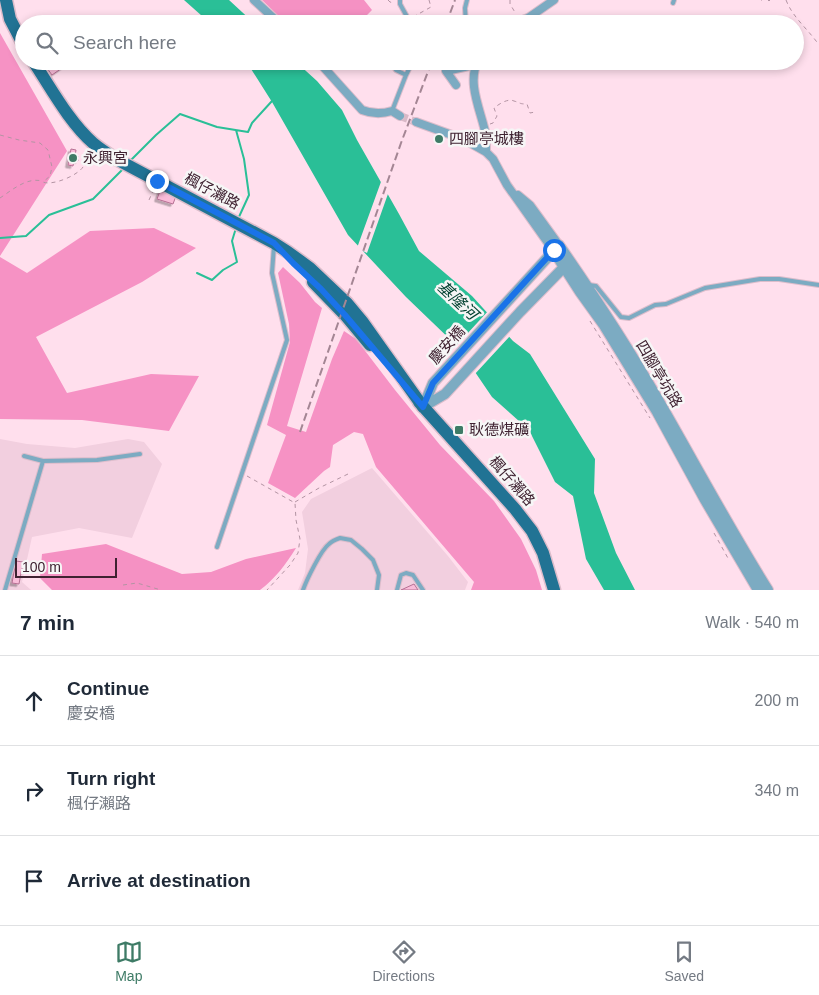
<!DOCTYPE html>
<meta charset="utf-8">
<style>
:root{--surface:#fff;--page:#f6f6f7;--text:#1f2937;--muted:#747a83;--line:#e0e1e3;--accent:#3e7b66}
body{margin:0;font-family:Helvetica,"Noto Sans TC",sans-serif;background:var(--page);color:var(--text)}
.scale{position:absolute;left:15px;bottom:12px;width:102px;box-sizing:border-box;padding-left:5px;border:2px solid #3f2231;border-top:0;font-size:14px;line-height:18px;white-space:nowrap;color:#3f2231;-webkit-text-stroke:4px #f6f6f6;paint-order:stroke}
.stop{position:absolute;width:15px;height:15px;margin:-11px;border:4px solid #1a73e8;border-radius:50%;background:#fff}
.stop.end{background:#1a73e8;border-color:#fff;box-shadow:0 1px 5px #0008}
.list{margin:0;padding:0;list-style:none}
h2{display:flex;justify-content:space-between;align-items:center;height:65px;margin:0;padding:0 20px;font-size:21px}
h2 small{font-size:16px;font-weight:400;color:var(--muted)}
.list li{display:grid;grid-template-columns:32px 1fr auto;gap:15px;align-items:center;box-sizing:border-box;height:90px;padding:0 20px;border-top:1px solid var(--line)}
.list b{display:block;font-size:19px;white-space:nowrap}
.list p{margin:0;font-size:16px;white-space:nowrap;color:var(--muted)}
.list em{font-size:16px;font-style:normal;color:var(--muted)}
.icon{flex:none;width:28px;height:28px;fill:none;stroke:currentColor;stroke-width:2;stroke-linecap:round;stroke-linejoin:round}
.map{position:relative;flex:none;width:819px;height:590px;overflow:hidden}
.search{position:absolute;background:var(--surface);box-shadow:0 2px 8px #0003;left:15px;right:15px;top:15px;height:55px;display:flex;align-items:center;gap:12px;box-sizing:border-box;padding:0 18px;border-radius:28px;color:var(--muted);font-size:19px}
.sheet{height:335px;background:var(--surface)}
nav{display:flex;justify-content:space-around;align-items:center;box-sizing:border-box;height:70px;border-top:1px solid var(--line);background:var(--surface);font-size:14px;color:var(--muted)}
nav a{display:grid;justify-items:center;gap:2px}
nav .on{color:var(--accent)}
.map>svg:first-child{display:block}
</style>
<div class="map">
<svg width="819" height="590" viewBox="0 0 819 590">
<defs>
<filter id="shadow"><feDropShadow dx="-2.5" dy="2.5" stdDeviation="0" flood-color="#0004"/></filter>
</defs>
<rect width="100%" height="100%" fill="#ffdfed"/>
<path fill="#f2cfdf" d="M0 439 27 444 75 448 128 439 144 442 162 464 132 538 79 528 32 537 22 582 31 590H0Z
M372 468 448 556 468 582 465 590H298L305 573 308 549 302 512 311 499Z"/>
<path fill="#f591c3" d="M262 0H364L372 10 365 17 339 24H287Z
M106 544 182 574 211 572 246 559 296 548C286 564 275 579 260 590H52L40 578 42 554Z"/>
<path fill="#f692c4" d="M0 33 67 151 0 256Z
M154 228 196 248 142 282 36 337 67 393 151 374 199 376 169 431 82 420 0 419V257L27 273 90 231Z
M283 267 300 283 315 302 322 308 287 426 306 432 332 359 344 331 356 339 395 390 440 445 494 501 521 539 536 570 542 590H471L474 582 376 467 363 434 354 432 333 445 330 467 324 471 295 498 268 483 286 435 267 425 290 342 289 324 278 273Z"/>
<path fill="#2abf97" d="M184 0H229L255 24H211Z
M246 61H295L317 81 342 110 357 140 399 214 419 251 472 296 513 341 530 354 595 459 594 493 616 553 635 590H604L586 559 573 496 555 482 529 430 492 397 458 347 406 297 348 235 272 102Z"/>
<path fill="#ffdfed" d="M382 179 389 191 367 253 357 248Z
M489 310 511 335 474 375 455 347Z"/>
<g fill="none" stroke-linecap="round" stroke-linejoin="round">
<path stroke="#2abf97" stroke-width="2" d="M236 130 244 159 249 195 238 219
M131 160 156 135 180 114 217 127 248 132 252 123 272 101
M0 238 26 236 49 215 93 199 124 168
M197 273 212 280 223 270 237 262 232 241 236 228"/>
</g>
<path fill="#fabcd9" stroke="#b67093" filter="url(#shadow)" d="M42 61H72L52 75Z
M71 149 76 150 75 156H78V161L74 160 73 166 68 165Z
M160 191 176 196 173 204 157 199Z
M16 561 23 562 19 584 12 583Z
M414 584 418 590H401Z"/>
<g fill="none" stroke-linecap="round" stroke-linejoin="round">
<path stroke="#d9b9c7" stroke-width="8" stroke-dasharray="8 4" stroke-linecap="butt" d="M400 116 416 122"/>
<g stroke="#dcbdcb" stroke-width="6">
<path id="service" d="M400 0V4L411 24
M673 3 674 0
M359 24H365
M466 24 465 8 467 0
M390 61 396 70 406 75
M392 111 406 75 413 61
M589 285 596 286 621 317 629 318 655 305 666 304 705 288 760 279H779L819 285
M24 456 43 461 97 460 140 454
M217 547 287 340 272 273 274 246
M5 590 43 461
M303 590C307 579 321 550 329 544 332 541 337 539 340 538L351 540 362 549 373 560 379 575 377 590
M397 590 401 575 406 573 413 575 423 590"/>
</g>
<g stroke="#dcbdcb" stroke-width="10">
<path id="minor" d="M254 0 280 24
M513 24 528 18 554 0
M318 61 362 110C372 114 382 114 392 111L400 116
M478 61C466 83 482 113 486 136 486 141 486 146 486 152
M456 85 446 71 469 66
M416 122 463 139 486 152 493 159 507 185 553 250
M518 195 530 205 559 245"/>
</g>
<g stroke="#dcbdcb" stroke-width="12">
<path id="tertiary" d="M553 250 580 292 603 324 657 412 705 500 758 590
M423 407 433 383 559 245C593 294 626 344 656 396 693 460 728 526 768 590
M423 407 445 394 520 312 569 262"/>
</g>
<g stroke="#dcbdcb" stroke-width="15">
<path id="primary" d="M6 0 10 19 24 46
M33 61C51 88 69 122 93 143 100 149 108 154 116 159L274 243 288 252 310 268 347 303 362 321 423 407
M313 282 345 315 370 345
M419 402 515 509 532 531 543 553 554 590"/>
</g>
<path stroke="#b394a3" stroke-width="1" stroke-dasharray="4 4" stroke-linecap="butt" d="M388 0 390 2 394 3
M510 0V4L516 14
M761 0H762
M768 0 769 1 770 0
M786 0C793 18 808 29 819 45
M413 17 431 7 429 0
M471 21 483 24
M490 124 493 123 497 116 494 108C499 104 508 98 514 101 521 103 519 104 527 104L530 113 535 112
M0 135 19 140 40 143 48 150 52 167 50 176 43 182C52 186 77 176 83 167 86 163 88 157 90 153
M0 198C12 190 27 177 42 181
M149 200 153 191
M590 321 650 418
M247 476 295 503 296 520 300 539 298 553 290 565 267 590
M295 502 319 488 348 474
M714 533 729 560
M123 585 137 583 161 590"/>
<use href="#service" stroke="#7cabc2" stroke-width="4"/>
<use href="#minor" stroke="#7cabc2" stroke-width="8"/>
<use href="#tertiary" stroke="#7cabc2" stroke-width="10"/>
<use href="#primary" stroke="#217394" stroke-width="12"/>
<path stroke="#a48694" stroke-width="2" stroke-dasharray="8 4" stroke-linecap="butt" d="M446 24 455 0
M300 432 401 143 432 61"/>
</g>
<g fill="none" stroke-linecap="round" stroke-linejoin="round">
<path stroke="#1a73e8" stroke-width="6" d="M157 181 274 243 293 263 321 289 345 315 423 407 433 383 554 250"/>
</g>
<g fill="#3e7b66" stroke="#f6f6f6" stroke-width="2">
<circle cx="439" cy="139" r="5"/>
<circle cx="73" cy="158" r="5"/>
<rect x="454" y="425" width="10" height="10" rx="2.5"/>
</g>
<g text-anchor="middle" stroke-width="5" stroke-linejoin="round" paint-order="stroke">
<g font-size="15" fill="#3f2231" stroke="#f6f6f6" text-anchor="start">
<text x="449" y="144">四腳亭城樓</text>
<text x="83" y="163">永興宮</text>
<text x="469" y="435">耿德煤礦</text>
</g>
<g font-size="15" fill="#3f2231" stroke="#f6f6f6">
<text transform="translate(212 191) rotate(28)" y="5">楓仔瀨路</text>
<text transform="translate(447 345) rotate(-48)" y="5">慶安橋</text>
<text transform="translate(659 374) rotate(59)" y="5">四腳亭坑路</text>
<text transform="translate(512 481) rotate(49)" y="5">楓仔瀨路</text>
</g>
<g font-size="16" font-style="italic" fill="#044332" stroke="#f6f6f6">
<text transform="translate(458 300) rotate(43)" y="6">基隆河</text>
</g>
</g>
</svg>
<div class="scale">100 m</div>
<div class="stop" style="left:554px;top:250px"></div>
<div class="stop end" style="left:157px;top:181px"></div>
<div class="search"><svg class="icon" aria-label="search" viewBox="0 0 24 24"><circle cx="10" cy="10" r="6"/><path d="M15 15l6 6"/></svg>Search here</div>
</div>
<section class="sheet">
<h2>7 min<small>Walk · 540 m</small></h2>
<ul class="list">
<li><svg class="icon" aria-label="ahead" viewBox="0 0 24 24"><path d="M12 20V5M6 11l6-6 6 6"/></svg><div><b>Continue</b><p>慶安橋</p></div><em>200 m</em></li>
<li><svg class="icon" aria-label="right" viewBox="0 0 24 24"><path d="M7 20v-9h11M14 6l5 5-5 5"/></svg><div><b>Turn right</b><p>楓仔瀨路</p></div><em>340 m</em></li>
<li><svg class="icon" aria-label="arrive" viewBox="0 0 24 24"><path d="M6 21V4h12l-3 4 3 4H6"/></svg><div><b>Arrive at destination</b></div></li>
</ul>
</section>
<nav>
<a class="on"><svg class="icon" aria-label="map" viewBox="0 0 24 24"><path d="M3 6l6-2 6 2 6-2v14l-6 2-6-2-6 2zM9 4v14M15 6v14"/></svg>Map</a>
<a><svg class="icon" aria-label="directions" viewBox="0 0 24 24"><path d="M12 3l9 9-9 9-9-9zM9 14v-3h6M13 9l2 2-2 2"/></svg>Directions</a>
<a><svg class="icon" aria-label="saved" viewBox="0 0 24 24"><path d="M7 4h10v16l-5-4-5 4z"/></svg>Saved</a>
</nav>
